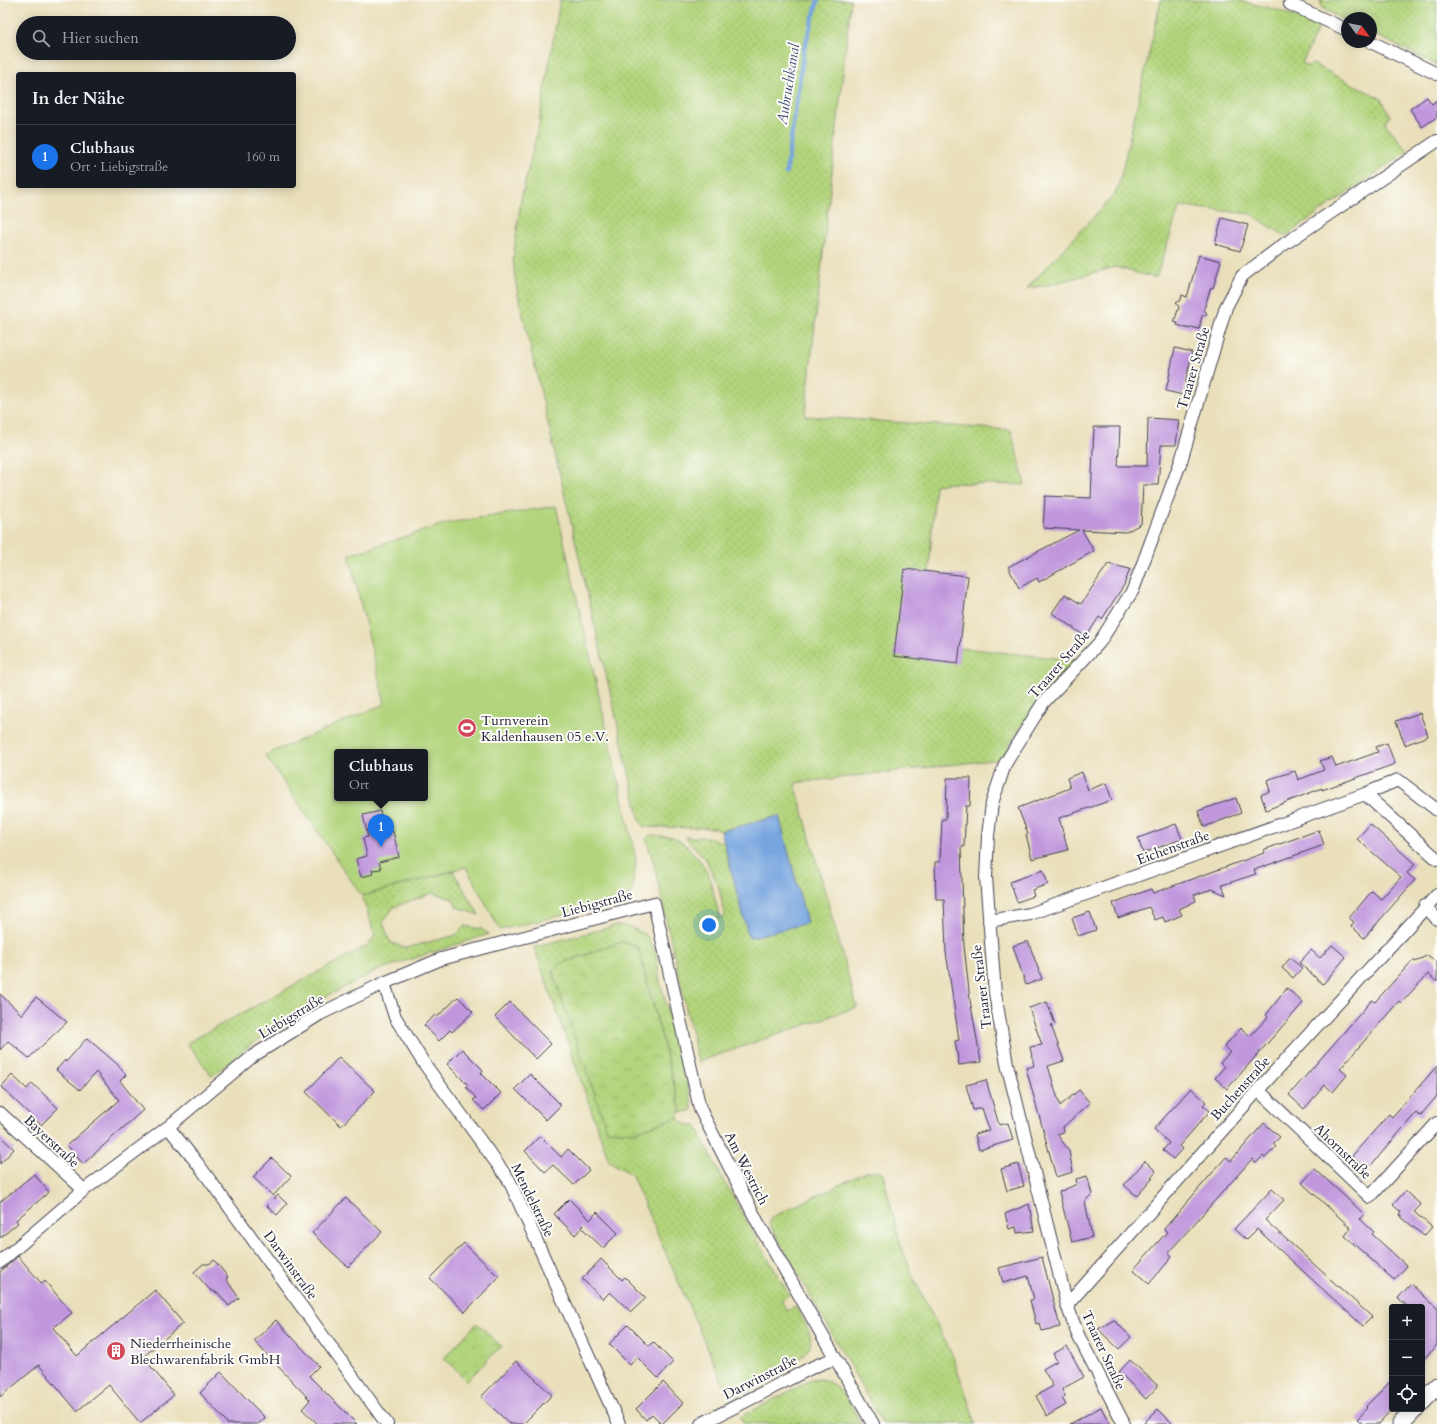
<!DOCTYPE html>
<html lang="de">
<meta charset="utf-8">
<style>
:root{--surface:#171b24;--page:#242831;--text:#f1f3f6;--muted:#9ea1a6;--line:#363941;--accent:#1a73e8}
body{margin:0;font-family:Cardo,serif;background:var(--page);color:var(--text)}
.controls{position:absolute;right:12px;bottom:12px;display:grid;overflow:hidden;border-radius:4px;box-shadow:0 2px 10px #0003}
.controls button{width:36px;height:36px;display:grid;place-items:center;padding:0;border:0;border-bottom:1px solid var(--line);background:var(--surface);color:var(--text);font:20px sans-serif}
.compass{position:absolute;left:1341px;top:12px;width:36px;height:36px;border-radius:50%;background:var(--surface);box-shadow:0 2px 10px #0003;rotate:123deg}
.you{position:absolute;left:709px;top:925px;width:14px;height:14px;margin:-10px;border:3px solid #fff;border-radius:50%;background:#1a73e8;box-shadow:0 0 0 6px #1a73e833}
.badge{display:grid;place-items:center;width:26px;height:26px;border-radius:50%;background:var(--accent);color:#fff;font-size:13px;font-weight:700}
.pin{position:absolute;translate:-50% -33px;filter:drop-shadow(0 1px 2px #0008)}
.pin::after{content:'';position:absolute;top:21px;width:14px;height:12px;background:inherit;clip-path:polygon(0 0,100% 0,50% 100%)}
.popup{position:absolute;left:334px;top:749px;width:94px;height:52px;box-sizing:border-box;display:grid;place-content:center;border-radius:4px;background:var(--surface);filter:drop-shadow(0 1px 3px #0005);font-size:13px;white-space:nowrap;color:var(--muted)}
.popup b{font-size:15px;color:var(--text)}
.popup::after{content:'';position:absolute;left:50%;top:100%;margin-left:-8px;border:8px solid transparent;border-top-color:var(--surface)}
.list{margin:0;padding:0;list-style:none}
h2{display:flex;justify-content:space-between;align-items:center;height:52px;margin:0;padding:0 16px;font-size:17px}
h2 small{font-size:13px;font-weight:400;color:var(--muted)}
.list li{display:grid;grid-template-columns:26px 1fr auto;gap:12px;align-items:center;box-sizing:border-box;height:64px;padding:0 16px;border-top:1px solid var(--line)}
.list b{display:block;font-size:15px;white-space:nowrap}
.list p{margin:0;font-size:13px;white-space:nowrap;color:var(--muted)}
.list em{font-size:13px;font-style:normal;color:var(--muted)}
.icon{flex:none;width:22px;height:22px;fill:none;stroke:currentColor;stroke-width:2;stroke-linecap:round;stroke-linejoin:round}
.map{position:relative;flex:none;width:1437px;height:1424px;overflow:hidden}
.search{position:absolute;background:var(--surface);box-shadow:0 2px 10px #0003;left:16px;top:16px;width:280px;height:44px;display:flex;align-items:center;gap:10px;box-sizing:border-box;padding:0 14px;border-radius:22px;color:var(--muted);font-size:15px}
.panel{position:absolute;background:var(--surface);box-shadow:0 2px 10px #0003;left:16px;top:72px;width:280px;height:116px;border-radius:4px}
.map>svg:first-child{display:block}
</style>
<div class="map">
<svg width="1437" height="1424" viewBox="0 0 1437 1424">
<defs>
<pattern id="grass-dots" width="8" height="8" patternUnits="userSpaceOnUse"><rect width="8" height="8" fill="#b2d47c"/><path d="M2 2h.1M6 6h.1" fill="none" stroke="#99b66c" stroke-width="1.8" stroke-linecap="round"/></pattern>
<pattern id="park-crowns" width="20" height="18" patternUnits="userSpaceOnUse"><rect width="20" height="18" fill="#b2d47c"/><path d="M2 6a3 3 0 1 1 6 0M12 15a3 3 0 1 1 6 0" fill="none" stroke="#99b66c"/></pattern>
</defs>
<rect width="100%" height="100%" fill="#fdfcf7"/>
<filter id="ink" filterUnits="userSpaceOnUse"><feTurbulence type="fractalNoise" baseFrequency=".025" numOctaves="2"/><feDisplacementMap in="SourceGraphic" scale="8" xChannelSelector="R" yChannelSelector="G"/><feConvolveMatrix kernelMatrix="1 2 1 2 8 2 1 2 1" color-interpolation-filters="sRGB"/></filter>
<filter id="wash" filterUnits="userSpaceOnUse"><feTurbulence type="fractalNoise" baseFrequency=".012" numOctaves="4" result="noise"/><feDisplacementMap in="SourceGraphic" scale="16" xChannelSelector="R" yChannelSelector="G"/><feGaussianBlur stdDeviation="0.9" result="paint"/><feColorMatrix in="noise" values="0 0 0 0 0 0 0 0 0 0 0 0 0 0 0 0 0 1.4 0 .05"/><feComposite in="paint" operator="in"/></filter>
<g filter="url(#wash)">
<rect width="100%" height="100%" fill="#e9dfba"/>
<path fill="url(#grass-dots)" stroke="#6a7b5c" d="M560 0H851L805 416 1011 430 1025 485 953 483 935 485 929 574 933 645 1075 660 1034 707 1001 759 795 783 857 1007 698 1062 654 864 646 839 650 835 673 837 687 846 701 862 709 876 720 919 725 916 719 888 706 859 685 837H708L724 843 749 938 807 923 779 816 721 831 714 828 644 827 640 821 516 285 513 259 521 199 539 124Z
M1161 0H1235L1278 10 1319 27 1302 63 1308 67 1311 63 1382 99 1390 116 1385 123 1408 151 1285 236 1251 214 1180 206 1156 278 1115 267 1049 285 1027 288 1114 195 1119 184Z
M1320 0H1437V65L1371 33V18H1347V22L1322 8Z
M453 871 479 915 457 907 453 899 432 893 394 907 383 922 390 942 406 948 456 935 465 926 481 929 489 934 378 970 312 1004 249 1046 212 1076 187 1043 368 945 375 936 362 896Z
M618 925 631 927 646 935 656 952 660 981 692 1103V1110L686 1112H681L638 947 621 942 557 965 634 1132 678 1117C683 1123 688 1126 696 1125L722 1178 789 1295 781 1300 787 1311 795 1307C802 1318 813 1332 810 1346 807 1359 756 1389 743 1393 738 1395 732 1395 728 1395L631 1174 609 1161 534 947Z
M868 1171H879L883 1174 901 1246 914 1279 952 1354 976 1424H883L769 1223 772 1217Z
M821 1379C843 1386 851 1405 861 1424H744L740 1417 811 1380Z"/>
<path fill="url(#park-crowns)" stroke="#6a7b5c" d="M622 942 638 947 681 1112 678 1117 634 1132 607 1130 553 973 557 965Z
M477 1323 501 1346 467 1381 444 1358Z"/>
<path fill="#b2d47c" stroke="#6a7b5c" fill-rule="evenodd" d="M556 506 636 859 632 893 621 901 500 930 466 867 362 896 265 755 385 704 349 555 447 523ZM337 752H425V798H337Z"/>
<path fill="#77a5df" stroke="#4c648d" d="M779 816 807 923 749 938 721 831Z"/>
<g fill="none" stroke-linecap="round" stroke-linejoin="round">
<path stroke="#77a5df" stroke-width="4.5" d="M786 173 804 49 818 0"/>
</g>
<g id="blocks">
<path fill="#c096dd" d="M1427 97 1432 104 1437 100V117L1422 127 1410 109Z
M1222 218 1248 225 1240 251 1215 244Z
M1199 255 1221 261 1213 288 1211 287 1204 309 1207 314 1202 316 1199 329 1191 327 1190 329 1177 325 1178 323 1174 322 1179 307 1176 303 1181 300 1182 295 1187 297Z
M1175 348 1192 352 1183 395 1166 391Z
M1148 418 1179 420 1176 445H1161L1158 485H1143L1141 524 1126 532 1082 530 1094 551 1039 582 1037 578 1019 588 1008 567 1079 530 1043 528 1045 496 1091 498 1094 427H1120L1118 466H1147Z
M1108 564 1130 569 1124 585 1102 619 1099 617 1086 637 1052 613 1065 594 1081 604Z
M904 569 968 576 958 664 894 656Z
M1420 713 1428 736 1405 745 1396 721Z
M1387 743 1395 764 1322 790V788L1266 810 1261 795 1270 791 1267 780 1295 771 1298 780 1324 770 1320 761 1332 757 1336 767 1378 752 1376 747Z
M1082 772 1088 790 1106 783 1112 800 1059 818 1068 850 1032 859 1026 834H1028L1018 808 1070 788 1067 778Z
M947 778H971L970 806H966L964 847H961L964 946 970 1000 981 1062 959 1065 955 1041 959 1040 946 952 944 899H936L935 862H940L942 819H946Z
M1236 798 1241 813 1204 827 1198 811Z
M380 811 385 833 393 831 399 857 379 862 381 869 372 870 373 874 361 877 356 859 367 856 363 838 368 837 363 815Z
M1176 824 1182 839 1143 853 1138 838Z
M1370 824 1415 864 1407 873 1415 880 1364 938 1351 926 1354 922 1349 918 1372 891 1381 899 1401 877 1357 839Z
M1319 830 1324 845 1254 870 1256 874 1222 885 1226 895 1212 889 1194 895 1196 901 1179 909 1182 915 1165 922 1163 917 1155 920 1149 907 1118 918 1113 903 1151 889 1153 893 1231 865 1264 853 1263 850Z
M1043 870 1048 884 1032 890 1034 896 1017 902 1010 882Z
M1090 912 1096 930 1078 936 1072 918Z
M1028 941 1042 979 1026 985 1013 946Z
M1332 945 1346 957 1323 984 1299 963 1311 950 1320 958Z
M1426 956H1429L1437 963V982L1428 974 1401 1003 1399 1001 1340 1069 1347 1075 1333 1092 1325 1085 1304 1109 1289 1095 1372 1000 1375 1002 1413 960 1415 962Z
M1290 958 1302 968 1293 978 1282 968Z
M1287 988 1303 1003 1227 1089 1215 1078 1224 1067 1220 1063 1230 1052 1224 1047 1241 1028 1250 1036 1268 1017 1266 1015Z
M0 994 22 1015 36 997 67 1022 29 1058 8 1041 0 1050Z
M458 997 473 1012 452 1032 450 1030 439 1041 424 1025 435 1015 437 1017Z
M510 1002 551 1044 536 1059 495 1017Z
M1047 1002 1055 1024 1051 1025 1064 1061 1048 1066 1060 1106 1079 1090 1090 1103 1063 1127 1064 1132 1057 1134 1069 1151 1073 1172 1056 1177 1026 1068 1034 1066 1030 1047 1042 1045 1029 1008Z
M87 1038 117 1064 126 1075 120 1081 143 1110 83 1164 67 1145 119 1100 96 1072 80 1090 56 1070 65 1060 66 1062Z
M462 1049 483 1070 481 1073 501 1093 484 1110 473 1100 476 1098 466 1087 468 1085 447 1064Z
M339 1057 375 1091 341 1126 306 1092Z
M1437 1066V1096L1420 1116 1416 1113 1367 1170 1352 1156 1389 1114 1392 1117Z
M530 1074 561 1105 546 1120 515 1089Z
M12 1075 27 1089 32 1083 58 1108 41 1125 1 1087Z
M986 1080 999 1125 1008 1123 1013 1140 979 1150 975 1134 989 1130 982 1108 973 1110 966 1085Z
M1191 1088 1206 1102 1203 1105 1210 1111 1179 1146 1182 1149 1173 1159 1163 1150 1169 1143 1154 1129Z
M1264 1123 1280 1137 1273 1144 1276 1147 1265 1158 1263 1156 1256 1163 1252 1159 1168 1253 1172 1257 1149 1284 1133 1270 1167 1232 1164 1229 1226 1157 1231 1161Z
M0 1136 14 1149 0 1164Z
M540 1136 561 1157 568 1149 589 1170 574 1185 553 1165 545 1172 525 1151Z
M272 1158 291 1176 273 1196 253 1177Z
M1145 1161 1156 1171 1151 1177 1153 1178 1137 1196 1124 1185Z
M1018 1164 1024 1186 1007 1191 1001 1169Z
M1315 1169 1364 1214 1360 1219 1374 1232 1372 1234 1407 1266 1394 1280 1345 1236 1351 1228 1302 1183Z
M34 1174 49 1192 16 1220 18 1223 0 1238V1202Z
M1087 1176 1092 1194 1085 1201 1092 1237 1072 1242 1059 1192 1077 1184 1076 1179Z
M1272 1189 1284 1200 1265 1220 1372 1317 1363 1326 1257 1229 1246 1240 1234 1229Z
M1405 1191 1421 1205 1414 1212 1432 1227 1424 1236 1399 1215 1401 1212 1393 1205Z
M278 1195 287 1204 277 1215 267 1206Z
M346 1198 382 1232 348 1267 312 1233Z
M569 1199 590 1220 597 1212 618 1233 603 1248 582 1228 584 1225 575 1235 554 1214Z
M1029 1204 1034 1231 1017 1233 1016 1227 1009 1229 1005 1214Z
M464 1243 499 1277 465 1312 430 1278Z
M18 1256 42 1284 45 1281 72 1313 53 1328 77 1356 155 1290 183 1323 143 1357 174 1395 140 1423 109 1385 77 1411 39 1365 0 1397V1272Z
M1042 1257 1060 1327 1042 1331 1040 1323 1036 1324 1030 1300 1034 1299 1028 1276 1003 1283 999 1268Z
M601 1259 622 1280 625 1277 646 1298 631 1312 610 1292 603 1299 582 1279Z
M214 1260 228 1277 226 1279 239 1298 229 1306 218 1293 210 1290 194 1272 203 1264H209Z
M1411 1284 1437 1308V1345L1422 1361V1307H1408L1398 1298Z
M276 1320 319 1366 309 1376 357 1424H318L302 1409 310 1400 254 1341Z
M1114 1320 1131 1337 1119 1349 1098 1329Z
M628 1325 649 1346 653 1342 673 1362 658 1378 637 1357 630 1365 609 1344Z
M1067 1346 1084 1377 1062 1389 1065 1397 1062 1398 1066 1405 1047 1416 1036 1396 1053 1386 1043 1369 1057 1361 1053 1354Z
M1130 1360 1158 1386 1146 1399 1119 1372Z
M516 1361 552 1395 523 1424H510L481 1397Z
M221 1372 265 1418 258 1424H227L226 1421 200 1393Z
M1392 1380V1409L1378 1424H1363L1357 1419 1368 1408 1366 1406Z
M663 1382 683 1403 662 1424 652 1414 646 1420 636 1409Z
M1101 1407 1110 1424H1070Z
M1158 1409 1173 1424H1143Z"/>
</g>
</g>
<g filter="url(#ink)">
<use href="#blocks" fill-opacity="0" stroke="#403e4e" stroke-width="1"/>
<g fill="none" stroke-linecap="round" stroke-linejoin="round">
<g stroke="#403e4e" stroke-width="14">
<path id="minor" d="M1290 4 1347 30
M1371 42 1437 74
M1365 794 1437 859
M1425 906 1437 919
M989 921 1030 914 1365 794 1398 780 1437 810
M384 983 395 1017 423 1062 509 1180 619 1424
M1258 1090 1370 1197 1437 1123
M0 1113 84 1190
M168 1127 198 1164 387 1424
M0 1262 84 1190 168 1127 253 1056 320 1014 384 983 441 959 654 903 700 1109 757 1221 873 1424
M1067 1305 1258 1090 1437 895
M701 1424 813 1367 835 1358
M1124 1424 1078 1335 1067 1305 1007 1064 995 993 986 877 988 836 992 803 1005 764 1043 703 1099 643 1133 590 1181 461 1226 307 1242 276 1283 245 1437 141"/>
</g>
<g stroke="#403e4e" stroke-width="19">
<path id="secondary" d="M1422 1402 1437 1386
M1401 1424 1415 1409"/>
</g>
<use href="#minor" stroke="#fff" stroke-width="12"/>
<use href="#secondary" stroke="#fff" stroke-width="17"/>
</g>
</g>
<defs>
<g id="stadium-disc" transform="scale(1)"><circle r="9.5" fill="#d1495b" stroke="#fdfcf7"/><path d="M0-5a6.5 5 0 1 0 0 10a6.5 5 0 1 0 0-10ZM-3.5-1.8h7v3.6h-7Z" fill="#fff"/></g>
<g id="building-disc" transform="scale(1)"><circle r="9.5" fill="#d1495b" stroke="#fdfcf7"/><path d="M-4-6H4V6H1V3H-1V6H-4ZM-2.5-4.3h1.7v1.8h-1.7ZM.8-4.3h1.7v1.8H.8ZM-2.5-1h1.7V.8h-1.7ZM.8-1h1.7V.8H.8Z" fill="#fff"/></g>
</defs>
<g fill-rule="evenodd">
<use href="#stadium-disc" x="467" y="728"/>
<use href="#building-disc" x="116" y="1351"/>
</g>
<g text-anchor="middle" stroke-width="4" stroke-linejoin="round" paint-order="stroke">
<g font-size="14" fill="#22223b" stroke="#fdfcf7">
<text transform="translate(1193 368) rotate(-74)" y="5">Traarer Straße</text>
<text transform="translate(1059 664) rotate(-49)" y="5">Traarer Straße</text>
<text transform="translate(1173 847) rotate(-20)" y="5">Eichenstraße</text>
<text transform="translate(597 903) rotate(-15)" y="5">Liebigstraße</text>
<text transform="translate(981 987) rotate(-97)" y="5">Traarer Straße</text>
<text transform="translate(291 1016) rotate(-31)" y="5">Liebigstraße</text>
<text transform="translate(1240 1088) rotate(-48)" y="5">Buchenstraße</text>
<text transform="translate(52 1141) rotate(43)" y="5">Bayerstraße</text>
<text transform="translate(1343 1151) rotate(44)" y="5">Ahornstraße</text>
<text transform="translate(747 1168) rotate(63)" y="5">Am Westrich</text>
<text transform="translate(533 1200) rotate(64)" y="5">Mendelstraße</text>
<text transform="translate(291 1265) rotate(54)" y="5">Darwinstraße</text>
<text transform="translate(1104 1350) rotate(65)" y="5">Traarer Straße</text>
<text transform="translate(760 1377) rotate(-27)" y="5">Darwinstraße</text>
</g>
<g font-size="14" fill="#22223b" stroke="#fdfcf7" text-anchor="start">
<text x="481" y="725">Turnverein<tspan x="481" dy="16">Kaldenhausen 05 e.V.</tspan></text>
<text x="130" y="1348">Niederrheinische<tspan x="130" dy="16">Blechwarenfabrik GmbH</tspan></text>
</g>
<g font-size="15" font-style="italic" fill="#44567d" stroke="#fdfcf7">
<text transform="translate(788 84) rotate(-81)" y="5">Aubruchkanal</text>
</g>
</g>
</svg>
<div class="controls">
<button>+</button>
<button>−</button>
<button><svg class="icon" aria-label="locate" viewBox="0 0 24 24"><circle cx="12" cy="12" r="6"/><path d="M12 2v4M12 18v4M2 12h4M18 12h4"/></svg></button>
</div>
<svg class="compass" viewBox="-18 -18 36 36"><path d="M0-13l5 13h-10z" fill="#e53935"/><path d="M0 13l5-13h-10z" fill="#9ea1a6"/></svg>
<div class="you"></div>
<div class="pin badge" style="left:381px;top:847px">1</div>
<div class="popup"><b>Clubhaus</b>Ort</div>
<div class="search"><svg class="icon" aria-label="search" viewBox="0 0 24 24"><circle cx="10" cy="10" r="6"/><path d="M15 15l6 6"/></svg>Hier suchen</div>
<section class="panel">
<h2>In der Nähe<small></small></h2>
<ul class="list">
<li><span class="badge">1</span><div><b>Clubhaus</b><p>Ort · Liebigstraße</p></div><em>160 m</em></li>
</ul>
</section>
</div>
